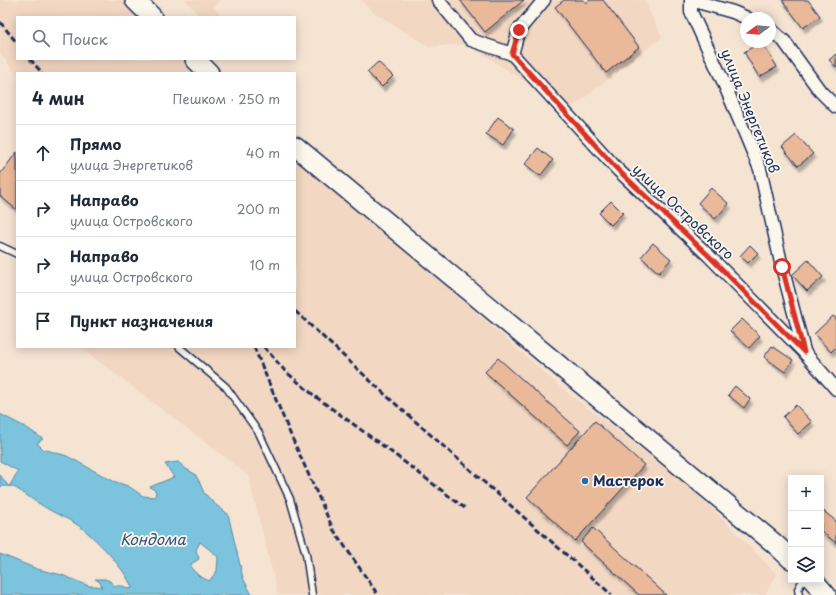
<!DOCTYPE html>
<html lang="ru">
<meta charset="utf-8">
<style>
:root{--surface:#fff;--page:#f2f2f3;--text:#1f2937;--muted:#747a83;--line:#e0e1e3}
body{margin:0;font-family:"Playpen Sans",sans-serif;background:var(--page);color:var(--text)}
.controls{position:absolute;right:12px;bottom:12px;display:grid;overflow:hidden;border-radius:0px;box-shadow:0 2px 10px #0003}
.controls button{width:36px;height:36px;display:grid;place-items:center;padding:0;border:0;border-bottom:1px solid var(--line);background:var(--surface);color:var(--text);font:20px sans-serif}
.compass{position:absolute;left:740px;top:12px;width:36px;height:36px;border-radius:50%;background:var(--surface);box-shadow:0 2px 10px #0003;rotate:254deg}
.stop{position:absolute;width:12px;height:12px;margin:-9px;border:3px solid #d93025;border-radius:50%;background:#fff}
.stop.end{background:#d93025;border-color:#fff;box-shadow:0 1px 4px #0008}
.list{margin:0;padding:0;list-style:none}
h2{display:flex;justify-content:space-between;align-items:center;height:52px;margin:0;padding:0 16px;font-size:17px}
h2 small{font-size:13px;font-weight:400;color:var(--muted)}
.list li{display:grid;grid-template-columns:26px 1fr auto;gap:12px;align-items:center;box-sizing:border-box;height:56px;padding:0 16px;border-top:1px solid var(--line)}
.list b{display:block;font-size:15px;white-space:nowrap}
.list p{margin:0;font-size:13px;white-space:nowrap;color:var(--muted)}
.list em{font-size:13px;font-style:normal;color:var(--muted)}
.icon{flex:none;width:22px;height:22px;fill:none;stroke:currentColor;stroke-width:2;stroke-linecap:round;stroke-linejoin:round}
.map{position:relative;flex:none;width:836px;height:595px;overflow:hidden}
.search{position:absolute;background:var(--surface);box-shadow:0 2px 10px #0003;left:16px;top:16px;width:280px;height:44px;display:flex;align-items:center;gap:10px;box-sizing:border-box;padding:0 14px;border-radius:0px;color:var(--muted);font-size:15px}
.panel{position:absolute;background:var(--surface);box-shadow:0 2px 10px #0003;left:16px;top:72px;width:280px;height:276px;border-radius:0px}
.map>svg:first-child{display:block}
</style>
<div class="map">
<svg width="836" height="595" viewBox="0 0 836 595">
<defs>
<filter id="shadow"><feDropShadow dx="2.5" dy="4.5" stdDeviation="1" flood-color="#0004"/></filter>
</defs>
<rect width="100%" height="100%" fill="#f6e4d3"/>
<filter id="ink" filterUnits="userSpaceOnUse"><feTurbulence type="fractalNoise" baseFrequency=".025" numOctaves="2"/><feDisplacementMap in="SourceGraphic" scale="8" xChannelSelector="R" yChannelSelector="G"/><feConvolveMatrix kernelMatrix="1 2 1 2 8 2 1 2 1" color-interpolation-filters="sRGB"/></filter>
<g filter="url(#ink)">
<path fill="#f2d7c2" d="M0 0H131L148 17H17V59H191L205 73H17V75L0 53Z
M185 0H220L214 7 222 17H201Z
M360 0H644L662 37 561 116 535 88 467 44 429 47 373 12Z
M295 153 564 390 694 490 777 574 765 595H278L248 475 80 347H295Z"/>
<path fill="#7cc4dd" stroke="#58a" fill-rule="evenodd" d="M0 414 27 428 43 439 37 443 43 449 67 456 113 481 128 486 143 496 155 497 156 491 150 487 174 477 165 464 178 462 186 469 195 474 199 481 204 493 216 505 228 514 243 578 252 595H0V554L37 569 62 575 89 586H96L102 587 100 582 95 579H105L110 581 113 585 119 586H123L129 589 132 588C126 569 92 534 76 524 65 517 53 513 43 506 32 500 23 492 12 486 8 487 4 485 0 487V475L9 487 18 471 0 461ZM200 542 209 549 218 557 217 571 209 581 199 576 191 568V564L199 559 196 550Z"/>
<path fill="#eab99a" stroke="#1b2f5e" filter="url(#shadow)" d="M460 0H524L485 32Z
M564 0H584L586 3 590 0H603L639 47 606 73 555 7Z
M782 0H808L820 16 803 28Z
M761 42H762L777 67 759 77 744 52Z
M836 54V67L829 60Z
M378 62 393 76 382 87 367 72Z
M498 117 514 129 503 145 486 134Z
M796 135 813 154 798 166 782 147Z
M538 148 553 160 540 176 525 164Z
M17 152V210L0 196V174Z
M711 188 729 204 715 219 698 203Z
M611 201 623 213 611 225 599 213Z
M653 243 671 259 659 273 641 257Z
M750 245 758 253 748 263 740 256Z
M808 260 823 277 807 291 792 275Z
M833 316 836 318V347L831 352 814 334Z
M742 319 760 336 749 348 730 331Z
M772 346 793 360 785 372 764 357Z
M498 358 580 431 567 445 485 372Z
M735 386 750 399 744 408 728 395Z
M796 405 812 422 798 434 783 417Z
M595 421 644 465 575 541 527 497Z
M821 509 836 521V543L821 531Z
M593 528 666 595H639L581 542Z"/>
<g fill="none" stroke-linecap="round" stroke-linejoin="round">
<g stroke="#1b2f5e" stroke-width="9">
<path id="lane" d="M0 246 17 254
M179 347 226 387 259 433 290 499 306 554 312 595
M799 595 798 589 803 580"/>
</g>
<g stroke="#1b2f5e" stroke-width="15">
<path id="street" d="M438 0 471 40 512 54 618 170 708 255 804 352 836 389
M691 0V12L723 81 760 169 782 267 804 351
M691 0 733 12 747 18
M770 29 784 41 820 91 836 107
M512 54 519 30 544 0"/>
</g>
<g stroke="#1b2f5e" stroke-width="22">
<path id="primary" d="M135 0 152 17
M195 59 209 73
M295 146 590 391 775 544 791 559
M813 580 826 595"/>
</g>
<use href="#lane" stroke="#fbf7ec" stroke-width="6"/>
<use href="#street" stroke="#fbf7ec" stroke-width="12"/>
<use href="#primary" stroke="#fbf7ec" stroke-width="19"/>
<path stroke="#1b2f5e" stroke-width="3" stroke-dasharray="6 3" stroke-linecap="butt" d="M0 22 17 43
M30 59 42 73
M295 311 390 399 612 595
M254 347 289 431 333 529 378 595
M264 347 285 371 316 397 386 448 466 509"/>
</g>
</g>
<g fill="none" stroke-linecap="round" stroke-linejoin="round" filter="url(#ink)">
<path stroke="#d93025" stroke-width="5" d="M519 30 512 54 618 170 708 255 804 352 782 267"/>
</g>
<circle fill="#1f6fb2" stroke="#fbf7ec" stroke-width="1.5" cx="585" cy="481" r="4"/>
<g text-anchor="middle" stroke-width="3.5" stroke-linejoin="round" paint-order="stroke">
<g font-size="14" fill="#1b2f5e" stroke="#fbf7ec">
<text transform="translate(750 111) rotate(68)" y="5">улица Энергетиков</text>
<text transform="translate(683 212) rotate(43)" y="5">улица Островского</text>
</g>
<g font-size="14" font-weight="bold" fill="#1b2f5e" stroke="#fbf7ec" text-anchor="start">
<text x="593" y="486">Мастерок</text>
</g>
<g font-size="15" font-style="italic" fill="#33547e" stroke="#fbf7ec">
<text x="153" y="545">Кондома</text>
</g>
</g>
</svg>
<div class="controls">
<button>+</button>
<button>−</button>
<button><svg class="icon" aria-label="layers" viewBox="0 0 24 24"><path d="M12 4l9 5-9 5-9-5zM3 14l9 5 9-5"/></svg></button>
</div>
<svg class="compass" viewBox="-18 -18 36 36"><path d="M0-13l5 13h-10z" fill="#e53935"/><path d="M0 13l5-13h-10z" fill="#747a83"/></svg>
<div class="stop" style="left:782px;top:267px"></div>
<div class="stop end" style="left:519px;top:30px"></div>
<div class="search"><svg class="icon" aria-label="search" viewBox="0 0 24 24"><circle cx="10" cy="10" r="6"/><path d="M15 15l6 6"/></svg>Поиск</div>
<section class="panel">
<h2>4 мин<small>Пешком · 250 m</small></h2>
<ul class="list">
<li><svg class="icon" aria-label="ahead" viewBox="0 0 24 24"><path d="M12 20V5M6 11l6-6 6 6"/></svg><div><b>Прямо</b><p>улица Энергетиков</p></div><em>40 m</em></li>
<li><svg class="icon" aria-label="right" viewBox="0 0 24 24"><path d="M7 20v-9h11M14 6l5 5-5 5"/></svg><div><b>Направо</b><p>улица Островского</p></div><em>200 m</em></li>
<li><svg class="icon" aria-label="right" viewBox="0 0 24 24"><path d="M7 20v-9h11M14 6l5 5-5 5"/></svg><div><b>Направо</b><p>улица Островского</p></div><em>10 m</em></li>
<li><svg class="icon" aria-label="arrive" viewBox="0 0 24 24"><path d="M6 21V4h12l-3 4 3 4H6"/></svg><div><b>Пункт назначения</b></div></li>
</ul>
</section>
</div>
